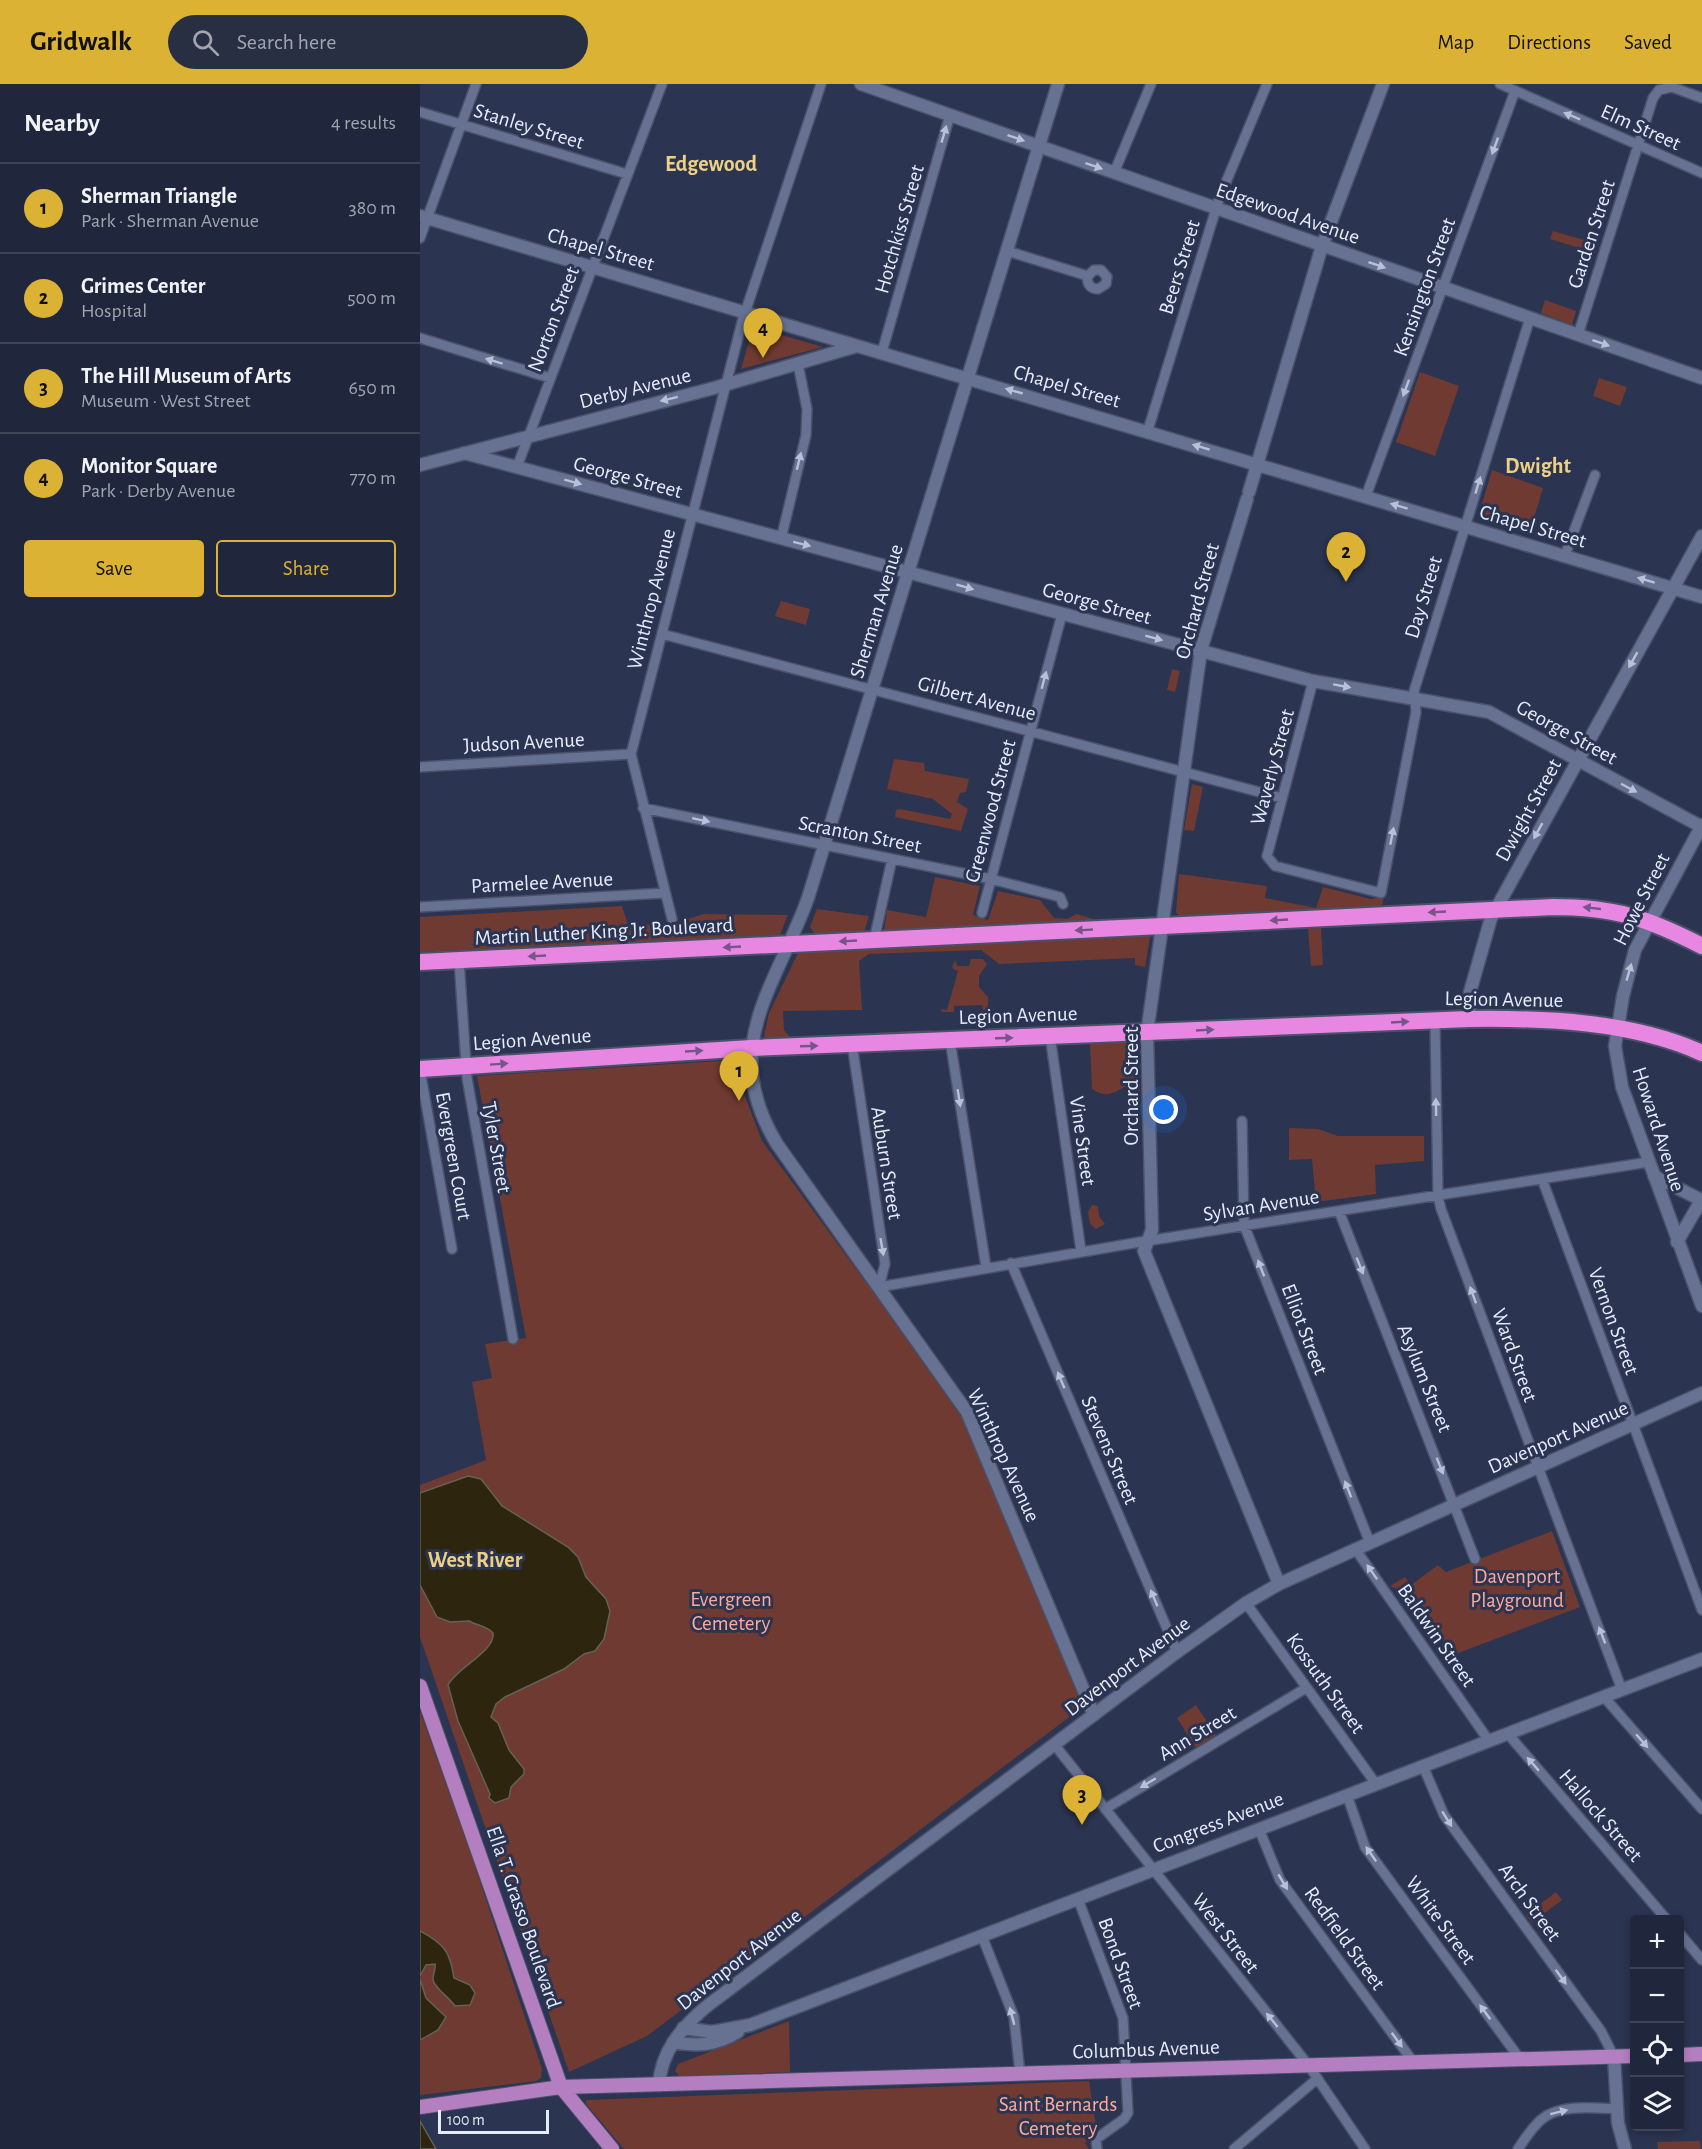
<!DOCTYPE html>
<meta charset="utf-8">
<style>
:root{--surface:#20273c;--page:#282f43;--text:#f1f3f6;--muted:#a2a5af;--line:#3d4456;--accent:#dbb233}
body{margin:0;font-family:"Alegreya Sans",sans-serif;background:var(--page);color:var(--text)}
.controls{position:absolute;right:18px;bottom:18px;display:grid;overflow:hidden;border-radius:6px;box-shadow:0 3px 9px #0003}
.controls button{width:54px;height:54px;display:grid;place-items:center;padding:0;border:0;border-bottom:2px solid var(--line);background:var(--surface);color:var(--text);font:30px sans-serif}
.scale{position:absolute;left:18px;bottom:15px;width:111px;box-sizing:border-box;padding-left:6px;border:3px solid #e5ecff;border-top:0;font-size:16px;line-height:21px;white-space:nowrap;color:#e5ecff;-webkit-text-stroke:4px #2b3450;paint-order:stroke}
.you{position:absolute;left:744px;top:1026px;width:21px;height:21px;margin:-15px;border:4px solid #fff;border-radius:50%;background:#1a73e8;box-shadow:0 0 0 9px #1a73e833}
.badge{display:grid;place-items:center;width:39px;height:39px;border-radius:50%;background:var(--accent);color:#111;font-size:20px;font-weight:700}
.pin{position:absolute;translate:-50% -50px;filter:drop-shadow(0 2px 3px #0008)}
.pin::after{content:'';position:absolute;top:32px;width:21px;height:18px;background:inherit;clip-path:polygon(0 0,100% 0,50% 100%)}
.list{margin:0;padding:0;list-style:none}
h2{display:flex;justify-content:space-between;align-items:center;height:78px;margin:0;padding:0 24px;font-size:26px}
h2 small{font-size:20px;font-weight:400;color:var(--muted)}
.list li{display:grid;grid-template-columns:39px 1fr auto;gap:18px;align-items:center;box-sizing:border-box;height:90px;padding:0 24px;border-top:2px solid var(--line)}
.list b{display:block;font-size:22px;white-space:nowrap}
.list p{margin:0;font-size:20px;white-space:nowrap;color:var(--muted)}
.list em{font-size:20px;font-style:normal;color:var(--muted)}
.actions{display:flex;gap:12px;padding:18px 24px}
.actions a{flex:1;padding:14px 0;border:2px solid var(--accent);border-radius:6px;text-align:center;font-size:21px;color:var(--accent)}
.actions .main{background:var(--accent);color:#111}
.icon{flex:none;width:33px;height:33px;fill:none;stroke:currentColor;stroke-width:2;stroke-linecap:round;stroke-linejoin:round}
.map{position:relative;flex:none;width:1282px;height:2065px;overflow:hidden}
header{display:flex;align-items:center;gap:36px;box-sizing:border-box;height:84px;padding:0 30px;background:var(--accent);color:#111}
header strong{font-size:28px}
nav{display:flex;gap:33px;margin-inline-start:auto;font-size:21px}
.search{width:420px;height:54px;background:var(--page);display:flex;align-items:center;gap:15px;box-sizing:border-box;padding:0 21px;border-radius:33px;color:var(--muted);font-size:22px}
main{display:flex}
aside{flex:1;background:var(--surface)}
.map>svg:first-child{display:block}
</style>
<header>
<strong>Gridwalk</strong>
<div class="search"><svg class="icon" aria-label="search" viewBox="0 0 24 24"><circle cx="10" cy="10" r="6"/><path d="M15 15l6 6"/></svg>Search here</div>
<nav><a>Map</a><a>Directions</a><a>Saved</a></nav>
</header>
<main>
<aside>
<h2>Nearby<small>4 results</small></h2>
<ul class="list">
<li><span class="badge">1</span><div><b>Sherman Triangle</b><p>Park · Sherman Avenue</p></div><em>380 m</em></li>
<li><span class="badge">2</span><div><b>Grimes Center</b><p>Hospital</p></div><em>500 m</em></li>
<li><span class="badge">3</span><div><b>The Hill Museum of Arts</b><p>Museum · West Street</p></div><em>650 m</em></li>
<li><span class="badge">4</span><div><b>Monitor Square</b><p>Park · Derby Avenue</p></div><em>770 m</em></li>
</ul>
<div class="actions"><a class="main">Save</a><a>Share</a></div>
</aside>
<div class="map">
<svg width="1282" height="2065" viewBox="0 0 1282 2065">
<rect width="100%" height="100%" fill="#2b3450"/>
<path fill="#6f3a32" d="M1133 147 1178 160 1175 169 1130 155Z
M1125 216 1156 227 1152 241 1121 229Z
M333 243 403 263 321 285Z
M1000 288 1039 302 1015 372 976 358Z
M1179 294 1207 303 1200 322 1173 312Z
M1072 386 1123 404 1109 450 1058 433Z
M361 517 390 525 386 541 355 532Z
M752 585 760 587 755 608 747 606Z
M474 675 504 679 505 687 549 695 546 708 540 709 537 718 548 725 541 747 475 733 476 726 480 725 530 735 532 730 513 715 467 705Z
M772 700 783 703 774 747 764 746Z
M759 790 847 802 845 814 896 824 903 803 951 815 964 813 962 822 759 832 756 828Z
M515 793 560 802 553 831 568 836 578 807 620 816 634 834 647 835 657 830 676 836 464 847 467 826 506 833Z
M202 822 208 841 252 840 284 830 368 831 360 851 0 868V833Z
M397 825 449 832 444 848 394 849 390 843Z
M901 844 903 881 891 882 888 845Z
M727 849 730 853 725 883 715 881V874L579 880 561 866 449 870 439 877 442 926 363 927 364 946 370 953 512 946 508 949 346 955 344 952 349 929 377 871 383 866Z
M551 875H563L567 880 559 892V903L568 913V923L563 927 562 921 534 922V928H522L521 925 527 926 538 887 532 884 535 876 537 882H549Z
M716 958 717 959 721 1026 711 1019 710 1005 704 1003C692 1011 684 1013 672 1005L670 960Z
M317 976 321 1002 342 1057 456 1212 545 1338 664 1622 227 1952 149 1988 0 1553V1401L66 1376 52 1298 72 1294 65 1260 106 1254 57 992Z
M869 1044 898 1045 918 1052H1004V1077L955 1081 956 1110 896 1118 892 1075 869 1076Z
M672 1121 678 1122 679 1132 685 1140 676 1145 670 1140 668 1128Z
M1132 1447 1160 1523 1033 1571 987 1509 970 1502 985 1493 991 1501 1018 1481 1026 1488Z
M776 1621 796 1651 776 1664 757 1634Z
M0 1627 51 1770 122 1985 121 1994 116 1997 0 2011Z
M1136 1808 1142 1816 1112 1839 1106 1831Z
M369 1937 370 1988 259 1992 255 1987 258 1980Z
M669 1997 677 2049 665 2059 669 2065H204L166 2020V2016Z
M1280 2057 1281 2065H1238L1237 2058Z"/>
<path fill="#2d250d" stroke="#646156" stroke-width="1.5" d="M48 1392 61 1395 82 1422 148 1463 158 1473 166 1493 186 1515 190 1527 184 1555 175 1567 164 1570 144 1585 85 1613 76 1620 71 1633 78 1639 89 1666 104 1685V1690L91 1703 89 1714 75 1719 69 1714 70 1710 38 1637 28 1601C37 1583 75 1568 73 1549 66 1541 57 1542 49 1537L30 1538 17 1533 0 1501V1409Z
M0 1847C24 1860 30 1867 34 1894L50 1901 55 1909 50 1921 35 1922C30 1914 13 1903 13 1895 13 1889 16 1886 15 1880L6 1881 0 1892Z
M0 1895 6 1914 26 1933 18 1946 0 1956Z
M0 2037 16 2065H0Z"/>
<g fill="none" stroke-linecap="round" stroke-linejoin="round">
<g stroke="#4a516a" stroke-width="12">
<path id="street" d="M1080 0 1282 89
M0 28 207 90
M694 89 731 0
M0 154 56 0
M587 167 668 192 674 186H681L687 193 686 200 678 205C671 205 666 200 668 192
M1158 251 1233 14 1239 6 1252 3 1282 14
M0 254 130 294
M462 268 530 31
M728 346 799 115 847 0
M97 383 242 0
M946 412 1095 7
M361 455 386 351 387 325 378 280
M1145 471 1175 391
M242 550 862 714
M893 597 847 772 855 782 961 809 996 628 994 607 1110 234
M0 683 211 670
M223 724 571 795 640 813 643 820
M0 823 245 809
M562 829 642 530
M252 835 211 670 322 238 401 0
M454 856 472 775
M39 876 47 994 93 1255
M1015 937 1018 1112 1021 1125 1202 1606
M630 952 661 1167
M530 956 566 1183
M432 960 465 1180 459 1203 720 1158 1229 1078
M0 986 32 1165
M822 1037 824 1141 950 1459
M1122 1095 1282 1526
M919 1127 1055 1475
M591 1179 757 1568
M936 1466 1069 1657
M826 1519 956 1700
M1184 1613 1282 1725
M1088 1650 1247 1836
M634 1660 889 1982 945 2065
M1003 1682 1024 1731 1181 1947 1194 1973
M927 1711 945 1763 1100 1975
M685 1725 886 1604
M839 1745 860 1796 994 1979
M658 1815 703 1934 708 2029 704 2035 676 2055 677 2065
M1260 1850 1282 1876
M562 1852 594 1933 600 1990
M814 2065 897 1995
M1098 2065C1105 2055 1112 2043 1122 2035 1140 2020 1174 2024 1196 2025"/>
</g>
<g stroke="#4a516a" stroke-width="15">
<path id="secondary" d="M441 0 1282 294
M638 0 388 814C355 905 298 963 357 1060L547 1328 674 1631
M0 132 1282 513
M44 369 893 597 1069 628 1282 743
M0 381 294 304 437 262
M829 408 902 162 963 0
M827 415 781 566 727 949 732 1146 724 1167 859 1500
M1282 741 1215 866 1203 912 1195 962 1202 1003 1282 1222
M1049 935 1050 908 1071 834 1282 452
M1234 1092 1281 1116
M1257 1158 1282 1115
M263 1944 292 1948 330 1941 1282 1575
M253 1958C277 1963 297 1961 318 1948
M1194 1973 1198 2039 1205 2065
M239 2001C241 1967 262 1943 287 1922L757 1568 826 1519 859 1500 1282 1309"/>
</g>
<g stroke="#4a516a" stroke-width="16">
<path id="primary" d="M0 1602 141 2003 192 2065
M1260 1971 1282 1970
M0 2023 141 2003 1214 1972"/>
</g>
<g stroke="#4a516a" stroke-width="20">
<path id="highway" d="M0 878 1133 823C1195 823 1227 834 1282 862
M0 985 331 964 1049 935C1124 934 1212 937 1282 969"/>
</g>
<use href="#street" stroke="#677292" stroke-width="9"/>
<use href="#secondary" stroke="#677292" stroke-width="12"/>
<use href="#primary" stroke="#b47fc1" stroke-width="14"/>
<use href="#highway" stroke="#e887e1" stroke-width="16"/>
</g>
<defs><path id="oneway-solid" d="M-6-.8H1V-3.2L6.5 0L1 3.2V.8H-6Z" transform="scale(1.5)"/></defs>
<g fill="#b9c1d9">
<use href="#oneway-solid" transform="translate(1152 32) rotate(-157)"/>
<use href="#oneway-solid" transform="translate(524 50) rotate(-74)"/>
<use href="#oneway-solid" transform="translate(596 54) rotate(19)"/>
<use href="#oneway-solid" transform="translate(1075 62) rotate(110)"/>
<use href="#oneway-solid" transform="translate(674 82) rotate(19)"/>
<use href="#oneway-solid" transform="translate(957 181) rotate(19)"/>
<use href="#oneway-solid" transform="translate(1181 259) rotate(19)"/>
<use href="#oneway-solid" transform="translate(74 277) rotate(-163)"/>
<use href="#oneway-solid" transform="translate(986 304) rotate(110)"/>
<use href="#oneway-solid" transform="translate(594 307) rotate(-164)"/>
<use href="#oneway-solid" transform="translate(249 315) rotate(166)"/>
<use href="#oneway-solid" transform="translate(781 363) rotate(-163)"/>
<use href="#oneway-solid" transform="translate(379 377) rotate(-76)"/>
<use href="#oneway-solid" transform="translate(153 398) rotate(15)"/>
<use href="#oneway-solid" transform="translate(1058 401) rotate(-73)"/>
<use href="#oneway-solid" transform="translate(979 422) rotate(-163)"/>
<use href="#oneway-solid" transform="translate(382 460) rotate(14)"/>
<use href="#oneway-solid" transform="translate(1226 496) rotate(-163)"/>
<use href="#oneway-solid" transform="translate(545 503) rotate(16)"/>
<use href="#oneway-solid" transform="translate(734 554) rotate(15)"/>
<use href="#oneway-solid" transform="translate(1213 576) rotate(119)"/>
<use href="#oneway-solid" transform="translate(624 596) rotate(-75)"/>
<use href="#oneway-solid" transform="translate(922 602) rotate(10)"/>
<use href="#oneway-solid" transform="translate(1209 704) rotate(28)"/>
<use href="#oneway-solid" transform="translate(281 736) rotate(12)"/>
<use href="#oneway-solid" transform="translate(1118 747) rotate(119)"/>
<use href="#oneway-solid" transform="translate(972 752) rotate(-79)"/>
<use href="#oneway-solid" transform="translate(1209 888) rotate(-74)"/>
<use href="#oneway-solid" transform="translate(539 1014) rotate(81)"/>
<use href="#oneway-solid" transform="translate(1016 1023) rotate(-91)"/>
<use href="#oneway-solid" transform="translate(462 1163) rotate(80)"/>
<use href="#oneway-solid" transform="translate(940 1182) rotate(68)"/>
<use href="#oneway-solid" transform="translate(841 1184) rotate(-111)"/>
<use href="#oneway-solid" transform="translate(1053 1211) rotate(-110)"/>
<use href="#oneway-solid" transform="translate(641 1296) rotate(-113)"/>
<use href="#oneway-solid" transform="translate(1020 1382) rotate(68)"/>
<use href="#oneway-solid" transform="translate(928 1405) rotate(-111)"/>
<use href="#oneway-solid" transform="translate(952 1488) rotate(-125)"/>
<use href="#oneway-solid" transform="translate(734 1514) rotate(-113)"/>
<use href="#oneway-solid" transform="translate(1182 1551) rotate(-111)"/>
<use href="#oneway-solid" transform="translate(1222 1657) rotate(49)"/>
<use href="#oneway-solid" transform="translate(1113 1680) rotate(-131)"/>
<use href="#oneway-solid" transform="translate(728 1699) rotate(149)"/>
<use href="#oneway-solid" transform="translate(1027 1735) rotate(58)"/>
<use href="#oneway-solid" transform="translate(951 1770) rotate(-125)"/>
<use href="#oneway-solid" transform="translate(863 1798) rotate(59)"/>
<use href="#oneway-solid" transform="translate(1141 1893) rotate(54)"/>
<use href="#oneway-solid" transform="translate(1065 1928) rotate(-126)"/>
<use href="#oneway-solid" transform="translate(592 1932) rotate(-105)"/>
<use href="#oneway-solid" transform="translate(852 1936) rotate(-129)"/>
<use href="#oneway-solid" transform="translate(977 1956) rotate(54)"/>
<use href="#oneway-solid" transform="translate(1139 2028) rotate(-14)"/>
</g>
<g fill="#77558a">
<use href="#oneway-solid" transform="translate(1172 824) rotate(-174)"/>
<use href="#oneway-solid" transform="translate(1017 828) rotate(177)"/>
<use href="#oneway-solid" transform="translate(859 836) rotate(177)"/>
<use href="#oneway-solid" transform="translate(664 846) rotate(177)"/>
<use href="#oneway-solid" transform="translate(428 857) rotate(177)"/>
<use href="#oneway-solid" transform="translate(312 863) rotate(177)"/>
<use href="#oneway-solid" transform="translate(117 872) rotate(177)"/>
<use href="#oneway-solid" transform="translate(980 938) rotate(-3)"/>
<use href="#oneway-solid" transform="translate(785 946) rotate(-3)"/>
<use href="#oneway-solid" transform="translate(584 954) rotate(-2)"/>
<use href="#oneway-solid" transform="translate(389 962) rotate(-2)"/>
<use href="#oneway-solid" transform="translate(274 967) rotate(-3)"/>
<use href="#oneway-solid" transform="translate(79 980) rotate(-4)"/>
</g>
<g text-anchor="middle" stroke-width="6" stroke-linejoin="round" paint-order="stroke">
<g font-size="21" fill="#e5ecff" stroke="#2b3450">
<text transform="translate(109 42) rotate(17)" y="7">Stanley Street</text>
<text transform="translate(1221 43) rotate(24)" y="7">Elm Street</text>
<text transform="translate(868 129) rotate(19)" y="7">Edgewood Avenue</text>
<text transform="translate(479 145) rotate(-74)" y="7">Hotchkiss Street</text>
<text transform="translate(1171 150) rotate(-72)" y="7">Garden Street</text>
<text transform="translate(181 165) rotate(16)" y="7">Chapel Street</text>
<text transform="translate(759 183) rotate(-73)" y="7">Beers Street</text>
<text transform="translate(1004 203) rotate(-70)" y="7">Kensington Street</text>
<text transform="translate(133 235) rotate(-69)" y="7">Norton Street</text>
<text transform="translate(647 302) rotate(16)" y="7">Chapel Street</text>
<text transform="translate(215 304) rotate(-14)" y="7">Derby Avenue</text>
<text transform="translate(208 393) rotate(15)" y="7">George Street</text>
<text transform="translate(1113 442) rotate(16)" y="7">Chapel Street</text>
<text transform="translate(1003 513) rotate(-73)" y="7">Day Street</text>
<text transform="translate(231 515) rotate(-76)" y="7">Winthrop Avenue</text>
<text transform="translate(777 517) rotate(-75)" y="7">Orchard Street</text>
<text transform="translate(677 519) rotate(15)" y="7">George Street</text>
<text transform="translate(456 527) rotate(-73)" y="7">Sherman Avenue</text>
<text transform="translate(557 614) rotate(15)" y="7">Gilbert Avenue</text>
<text transform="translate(1147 648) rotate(29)" y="7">George Street</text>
<text transform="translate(104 658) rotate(-3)" y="7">Judson Avenue</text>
<text transform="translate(852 683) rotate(-75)" y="7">Waverly Street</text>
<text transform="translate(1108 726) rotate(-61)" y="7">Dwight Street</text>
<text transform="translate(570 727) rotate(-75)" y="7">Greenwood Street</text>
<text transform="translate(440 750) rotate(11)" y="7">Scranton Street</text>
<text transform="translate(122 798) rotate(-3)" y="7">Parmelee Avenue</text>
<text transform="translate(1221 815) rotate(-63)" y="7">Howe Street</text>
<text transform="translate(184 847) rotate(-3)" y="7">Martin Luther King Jr. Boulevard</text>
<text transform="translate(1084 915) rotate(1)" y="7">Legion Avenue</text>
<text transform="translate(598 931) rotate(-2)" y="7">Legion Avenue</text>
<text transform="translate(112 955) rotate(-4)" y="7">Legion Avenue</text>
<text transform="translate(711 1002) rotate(-90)" y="7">Orchard Street</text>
<text transform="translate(1239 1045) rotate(72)" y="7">Howard Avenue</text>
<text transform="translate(663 1057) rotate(82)" y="7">Vine Street</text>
<text transform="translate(77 1063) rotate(80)" y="7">Tyler Street</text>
<text transform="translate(34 1072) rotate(80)" y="7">Evergreen Court</text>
<text transform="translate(467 1079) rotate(81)" y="7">Auburn Street</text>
<text transform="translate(841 1121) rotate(-9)" y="7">Sylvan Avenue</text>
<text transform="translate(1194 1237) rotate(70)" y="7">Vernon Street</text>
<text transform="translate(885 1245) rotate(69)" y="7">Elliot Street</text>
<text transform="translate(1095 1271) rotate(70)" y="7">Ward Street</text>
<text transform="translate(1005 1294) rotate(68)" y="7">Asylum Street</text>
<text transform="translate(1138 1353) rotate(-24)" y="7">Davenport Avenue</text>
<text transform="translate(690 1366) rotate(67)" y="7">Stevens Street</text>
<text transform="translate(584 1371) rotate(65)" y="7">Winthrop Avenue</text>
<text transform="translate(1017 1551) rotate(55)" y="7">Baldwin Street</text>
<text transform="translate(707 1582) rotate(-37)" y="7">Davenport Avenue</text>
<text transform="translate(906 1599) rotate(54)" y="7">Kossuth Street</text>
<text transform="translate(777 1649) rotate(-31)" y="7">Ann Street</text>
<text transform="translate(1181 1731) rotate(49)" y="7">Hallock Street</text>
<text transform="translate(798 1738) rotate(-21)" y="7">Congress Avenue</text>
<text transform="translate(1110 1818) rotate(54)" y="7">Arch Street</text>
<text transform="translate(104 1833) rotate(71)" y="7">Ella T. Grasso Boulevard</text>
<text transform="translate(1021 1836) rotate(54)" y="7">White Street</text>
<text transform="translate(806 1849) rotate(52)" y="7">West Street</text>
<text transform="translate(925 1854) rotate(54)" y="7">Redfield Street</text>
<text transform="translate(319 1875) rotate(-38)" y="7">Davenport Avenue</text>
<text transform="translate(701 1879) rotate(70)" y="7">Bond Street</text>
<text transform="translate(726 1965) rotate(-2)" y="7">Columbus Avenue</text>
</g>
<g font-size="21" fill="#fea99b" stroke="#2b3450">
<text x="1097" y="1499">Davenport<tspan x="1097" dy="24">Playground</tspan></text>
<text x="311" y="1522">Evergreen<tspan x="311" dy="24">Cemetery</tspan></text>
<text x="638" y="2027">Saint Bernards<tspan x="638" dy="24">Cemetery</tspan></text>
</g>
<g font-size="22" font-weight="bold" fill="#ecd084" stroke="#2b3450">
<text x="291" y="87">Edgewood</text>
<text x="1118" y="389">Dwight</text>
<text x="55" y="1483">West River</text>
</g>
</g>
</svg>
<div class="controls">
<button>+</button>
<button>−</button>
<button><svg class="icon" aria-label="locate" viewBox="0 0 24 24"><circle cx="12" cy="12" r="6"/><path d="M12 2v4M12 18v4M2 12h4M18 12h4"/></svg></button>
<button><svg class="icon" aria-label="layers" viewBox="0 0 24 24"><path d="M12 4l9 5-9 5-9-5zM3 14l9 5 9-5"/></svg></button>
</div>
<div class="scale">100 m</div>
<div class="you"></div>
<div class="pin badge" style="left:319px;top:1017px">1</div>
<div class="pin badge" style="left:926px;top:498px">2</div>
<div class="pin badge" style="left:662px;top:1741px">3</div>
<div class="pin badge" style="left:343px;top:274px">4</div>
</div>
</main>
